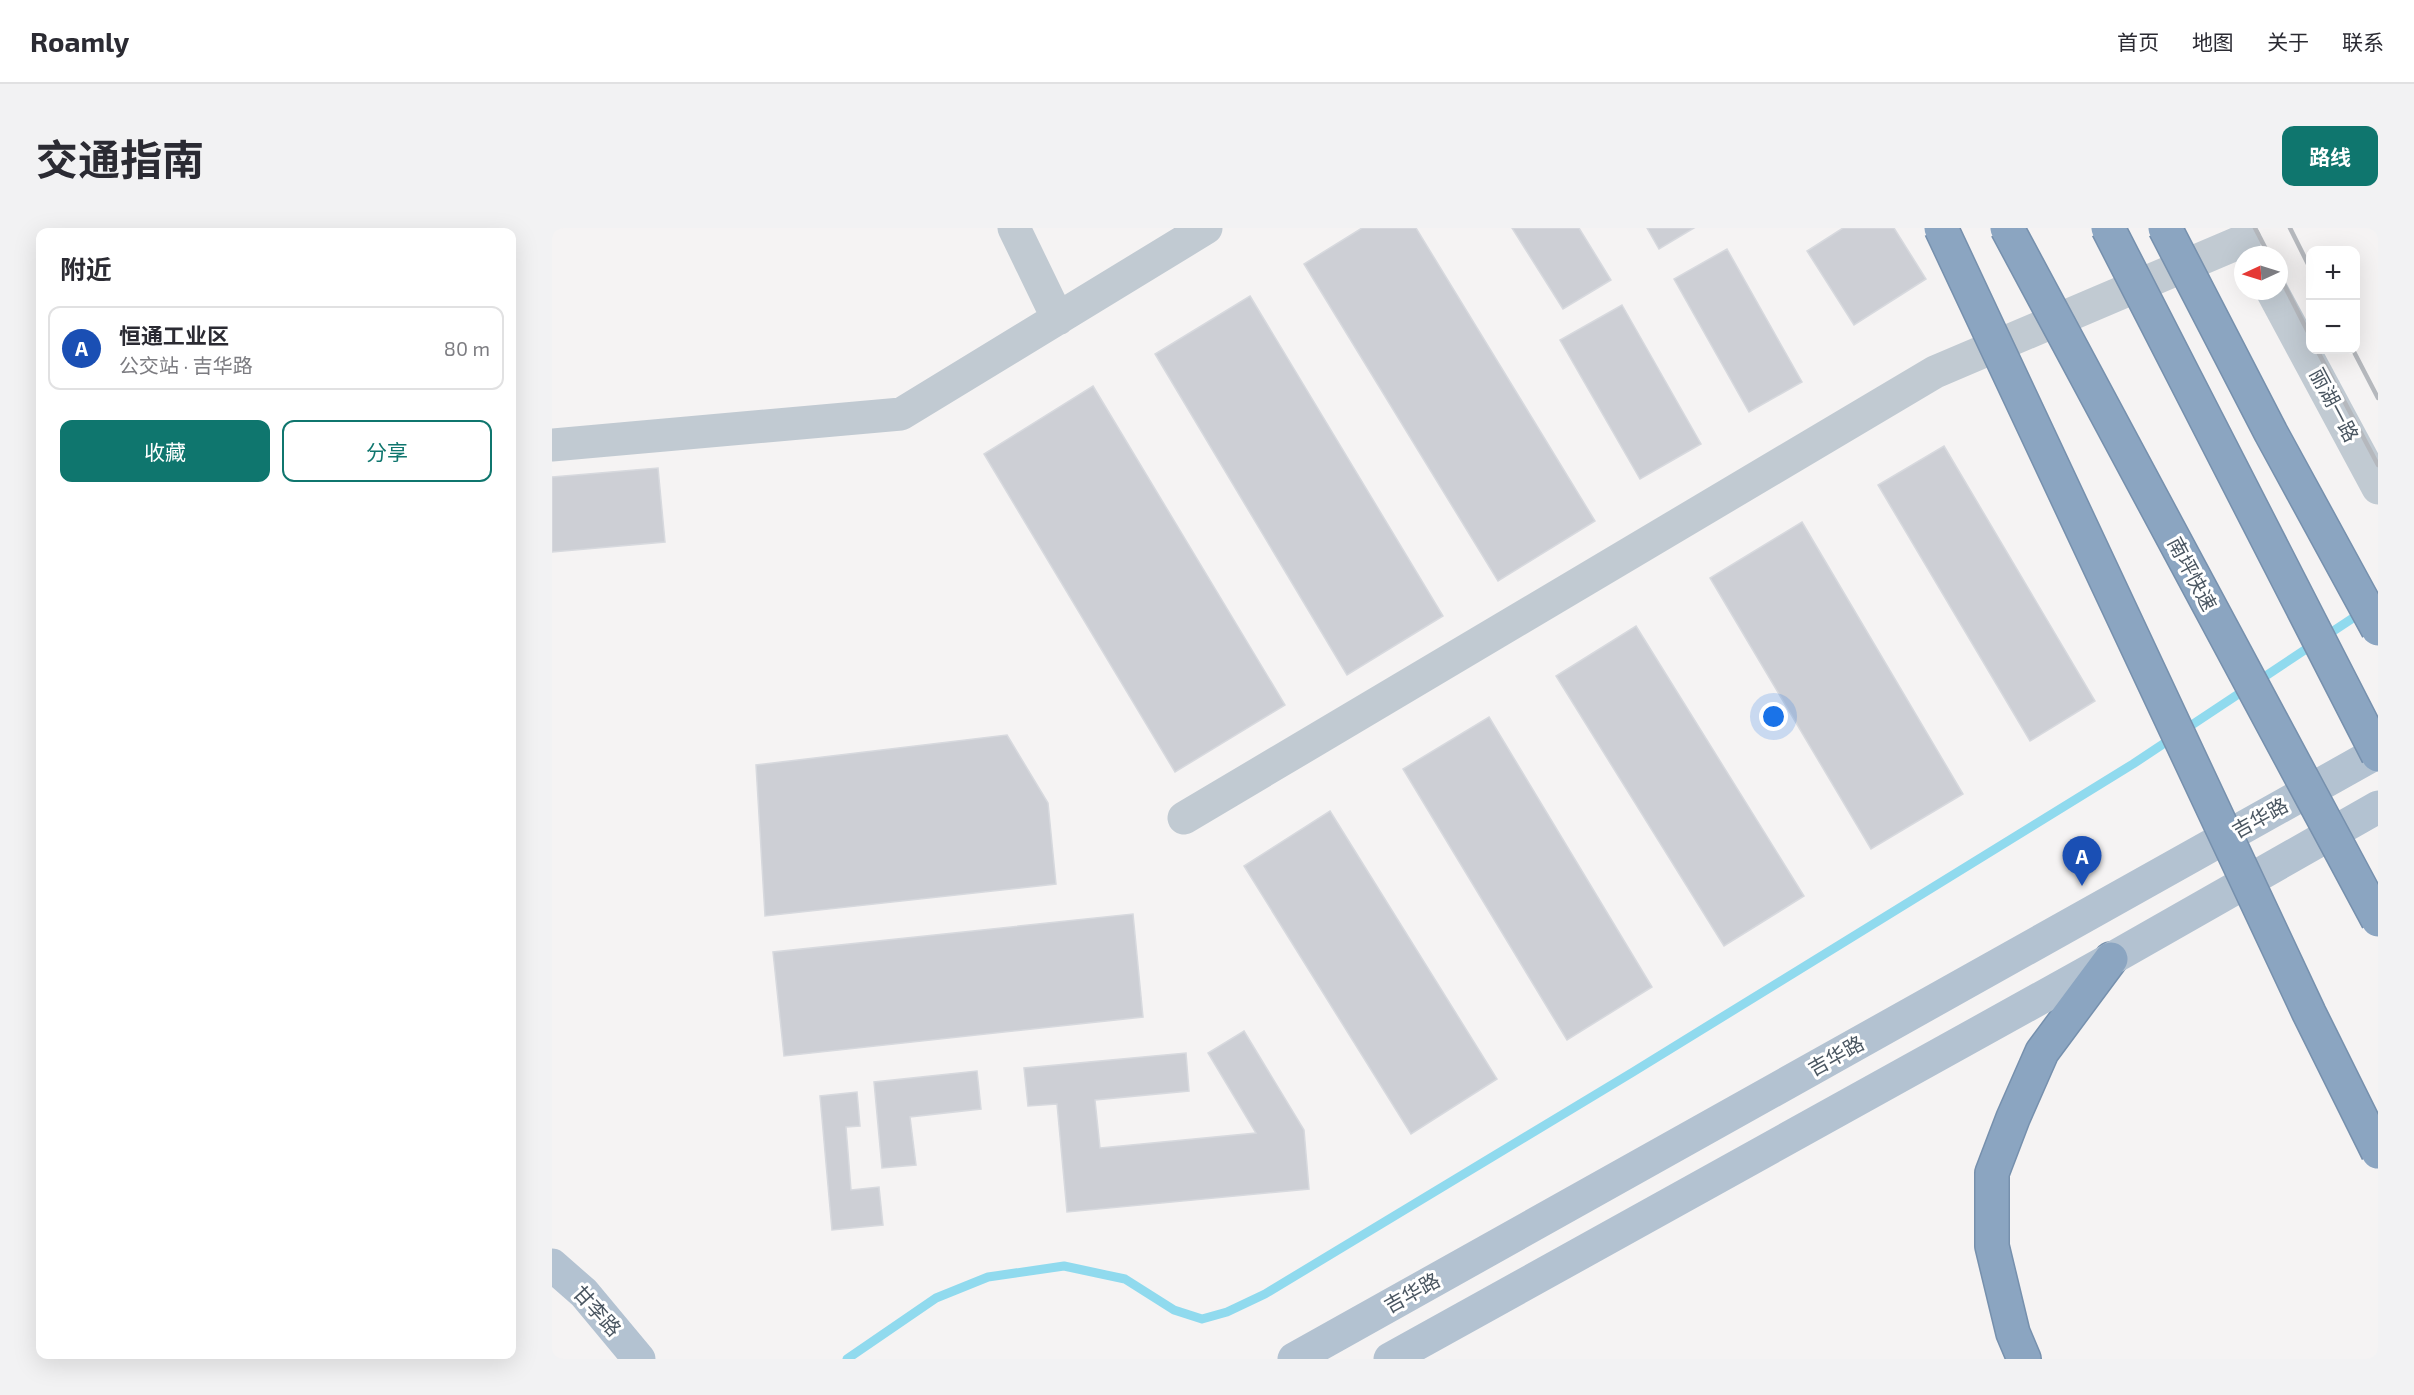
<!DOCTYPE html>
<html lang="zh">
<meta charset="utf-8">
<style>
:root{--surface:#fff;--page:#f2f2f3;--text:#2b2b33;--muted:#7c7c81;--line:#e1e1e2;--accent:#0f766e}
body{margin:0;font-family:"Exo 2","Noto Sans SC",sans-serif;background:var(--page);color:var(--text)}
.controls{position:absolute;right:18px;top:18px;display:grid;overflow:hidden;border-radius:12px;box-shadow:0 6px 24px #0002}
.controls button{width:54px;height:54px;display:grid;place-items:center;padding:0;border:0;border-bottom:2px solid var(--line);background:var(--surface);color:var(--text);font:30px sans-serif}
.compass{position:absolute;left:1682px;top:18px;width:54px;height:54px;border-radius:50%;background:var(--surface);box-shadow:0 6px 24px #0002;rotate:266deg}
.you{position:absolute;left:1222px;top:489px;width:21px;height:21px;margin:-15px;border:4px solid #fff;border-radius:50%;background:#1a73e8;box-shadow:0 0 0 9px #1a73e833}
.badge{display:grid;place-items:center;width:39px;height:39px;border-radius:50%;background:var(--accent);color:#fff;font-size:20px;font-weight:700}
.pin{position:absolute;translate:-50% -50px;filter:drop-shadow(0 2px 3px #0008)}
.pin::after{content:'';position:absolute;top:32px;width:21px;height:18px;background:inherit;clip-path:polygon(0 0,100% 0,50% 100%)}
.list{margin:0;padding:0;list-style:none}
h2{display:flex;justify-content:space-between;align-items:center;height:78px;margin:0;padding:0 24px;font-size:26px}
h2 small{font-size:20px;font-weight:400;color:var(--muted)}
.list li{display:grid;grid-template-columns:39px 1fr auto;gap:18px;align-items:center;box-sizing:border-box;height:84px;margin:0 12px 12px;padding:0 12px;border:2px solid var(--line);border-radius:12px}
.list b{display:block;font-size:22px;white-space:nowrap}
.list p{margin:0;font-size:20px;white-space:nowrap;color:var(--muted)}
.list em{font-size:20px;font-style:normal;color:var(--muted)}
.actions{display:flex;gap:12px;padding:18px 24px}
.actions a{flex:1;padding:14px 0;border:2px solid var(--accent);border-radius:12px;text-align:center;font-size:21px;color:var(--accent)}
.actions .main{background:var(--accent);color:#fff}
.map{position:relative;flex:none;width:1826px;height:1131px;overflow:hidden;border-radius:12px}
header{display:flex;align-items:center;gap:36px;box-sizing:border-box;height:84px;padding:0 30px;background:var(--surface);border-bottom:2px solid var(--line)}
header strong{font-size:28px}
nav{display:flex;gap:33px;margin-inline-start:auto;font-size:21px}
.intro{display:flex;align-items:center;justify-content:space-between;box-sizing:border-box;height:144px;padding:0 36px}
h1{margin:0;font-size:42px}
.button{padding:15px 27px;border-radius:12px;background:var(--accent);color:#fff;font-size:21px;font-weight:700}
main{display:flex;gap:36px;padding:0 36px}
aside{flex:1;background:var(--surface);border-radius:12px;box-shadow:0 6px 24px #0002}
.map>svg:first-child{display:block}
</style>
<header>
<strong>Roamly</strong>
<nav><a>首页</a><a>地图</a><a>关于</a><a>联系</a></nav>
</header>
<div class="intro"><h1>交通指南</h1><a class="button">路线</a></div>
<main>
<aside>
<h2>附近<small></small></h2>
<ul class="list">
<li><span class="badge" style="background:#1a4fb4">A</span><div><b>恒通工业区</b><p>公交站 · 吉华路</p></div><em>80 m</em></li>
</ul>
<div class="actions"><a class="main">收藏</a><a>分享</a></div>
</aside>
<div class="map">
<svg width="1826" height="1131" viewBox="0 0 1826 1131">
<rect width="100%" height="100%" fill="#f5f3f3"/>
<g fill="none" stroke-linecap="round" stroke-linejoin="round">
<path stroke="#90daee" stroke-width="9" d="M295 1131 384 1070 436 1049 512 1038 573 1051 622 1082 650 1091 675 1084 713 1066 1081 844 1581 536 1810 384"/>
</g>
<path fill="#cdcfd5" stroke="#d7d9de" stroke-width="1.5" d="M810 0H864L1043 293 946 353 752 36Z
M960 0H1027L1059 52 1011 81Z
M1095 0H1142L1107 21Z
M1291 0H1342L1374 51 1302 97 1255 23Z
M1175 21 1250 154 1197 184 1122 51Z
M698 68 891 388 795 447 603 126Z
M1070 77 1149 216 1088 251 1008 112Z
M541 158 733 477 623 544 432 226Z
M1392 218 1543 473 1478 513 1326 257Z
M106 240 113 314 0 324V249Z
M1250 294 1411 566 1319 621 1158 350Z
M1084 398 1252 668 1172 718 1004 448Z
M937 489 1100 759 1015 812 851 541Z
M455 507 496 575 504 656 213 688 204 537Z
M778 583 945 851 859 906 692 638Z
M581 686 591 789 232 828 221 724Z
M692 803 752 902 757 961 515 984 505 876 476 878 472 840 634 825 637 863 543 872 548 920 704 905 656 825Z
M425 843 429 881 358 889 364 937 330 940 322 854Z
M305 864 308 898 294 899 299 962 327 959 331 997 280 1002 268 868Z"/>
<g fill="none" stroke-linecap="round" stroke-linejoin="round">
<g stroke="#7690ad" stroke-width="36">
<path id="highway" d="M1472 1131 1461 1105 1440 1018V945L1461 890 1490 824 1559 731"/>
</g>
<path stroke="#c1cad2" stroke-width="33" d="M462 0 506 91
M1720 63 1826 260
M0 217 349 186 654 0
M632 590 1383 144 1693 12"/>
<path stroke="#b3c2d1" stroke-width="33" d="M0 1037 32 1065 87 1131
M742 1131 1826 524
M838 1131 1559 731 1826 579"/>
<use href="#highway" stroke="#8ba5c1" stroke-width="33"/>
<path stroke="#b5b8bd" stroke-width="4.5" d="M1703 0 1717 27
M1738 0 1758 40
M1727 47 1758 108
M1765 122 1826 237
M1801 122 1826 170"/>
<g stroke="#7690ad" stroke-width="36" stroke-linecap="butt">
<path id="highway-bridge" d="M1389 0 1757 785 1826 924
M1455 0 1826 692
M1556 0 1826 527
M1613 0 1719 205 1826 401"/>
</g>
<use href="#highway-bridge" stroke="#8ba5c1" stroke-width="33"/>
</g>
<g text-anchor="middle" stroke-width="6" stroke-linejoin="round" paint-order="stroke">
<g font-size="20" fill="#4a5661" stroke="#fff">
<text transform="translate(1782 177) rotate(62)" y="7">丽湖一路</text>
<text transform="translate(1640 346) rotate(62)" y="7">南坪快速</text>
<text transform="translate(1708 590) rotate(-29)" y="7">吉华路</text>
<text transform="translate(1284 828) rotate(-29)" y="7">吉华路</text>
<text transform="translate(860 1065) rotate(-29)" y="7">吉华路</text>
<text transform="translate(45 1083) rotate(48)" y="7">甘李路</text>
</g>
</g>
</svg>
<div class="controls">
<button>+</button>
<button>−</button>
</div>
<svg class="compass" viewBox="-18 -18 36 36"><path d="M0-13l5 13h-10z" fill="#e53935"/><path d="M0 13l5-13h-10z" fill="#7c7c81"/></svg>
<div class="you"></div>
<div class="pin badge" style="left:1530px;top:658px;background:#1a4fb4">A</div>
</div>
</main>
